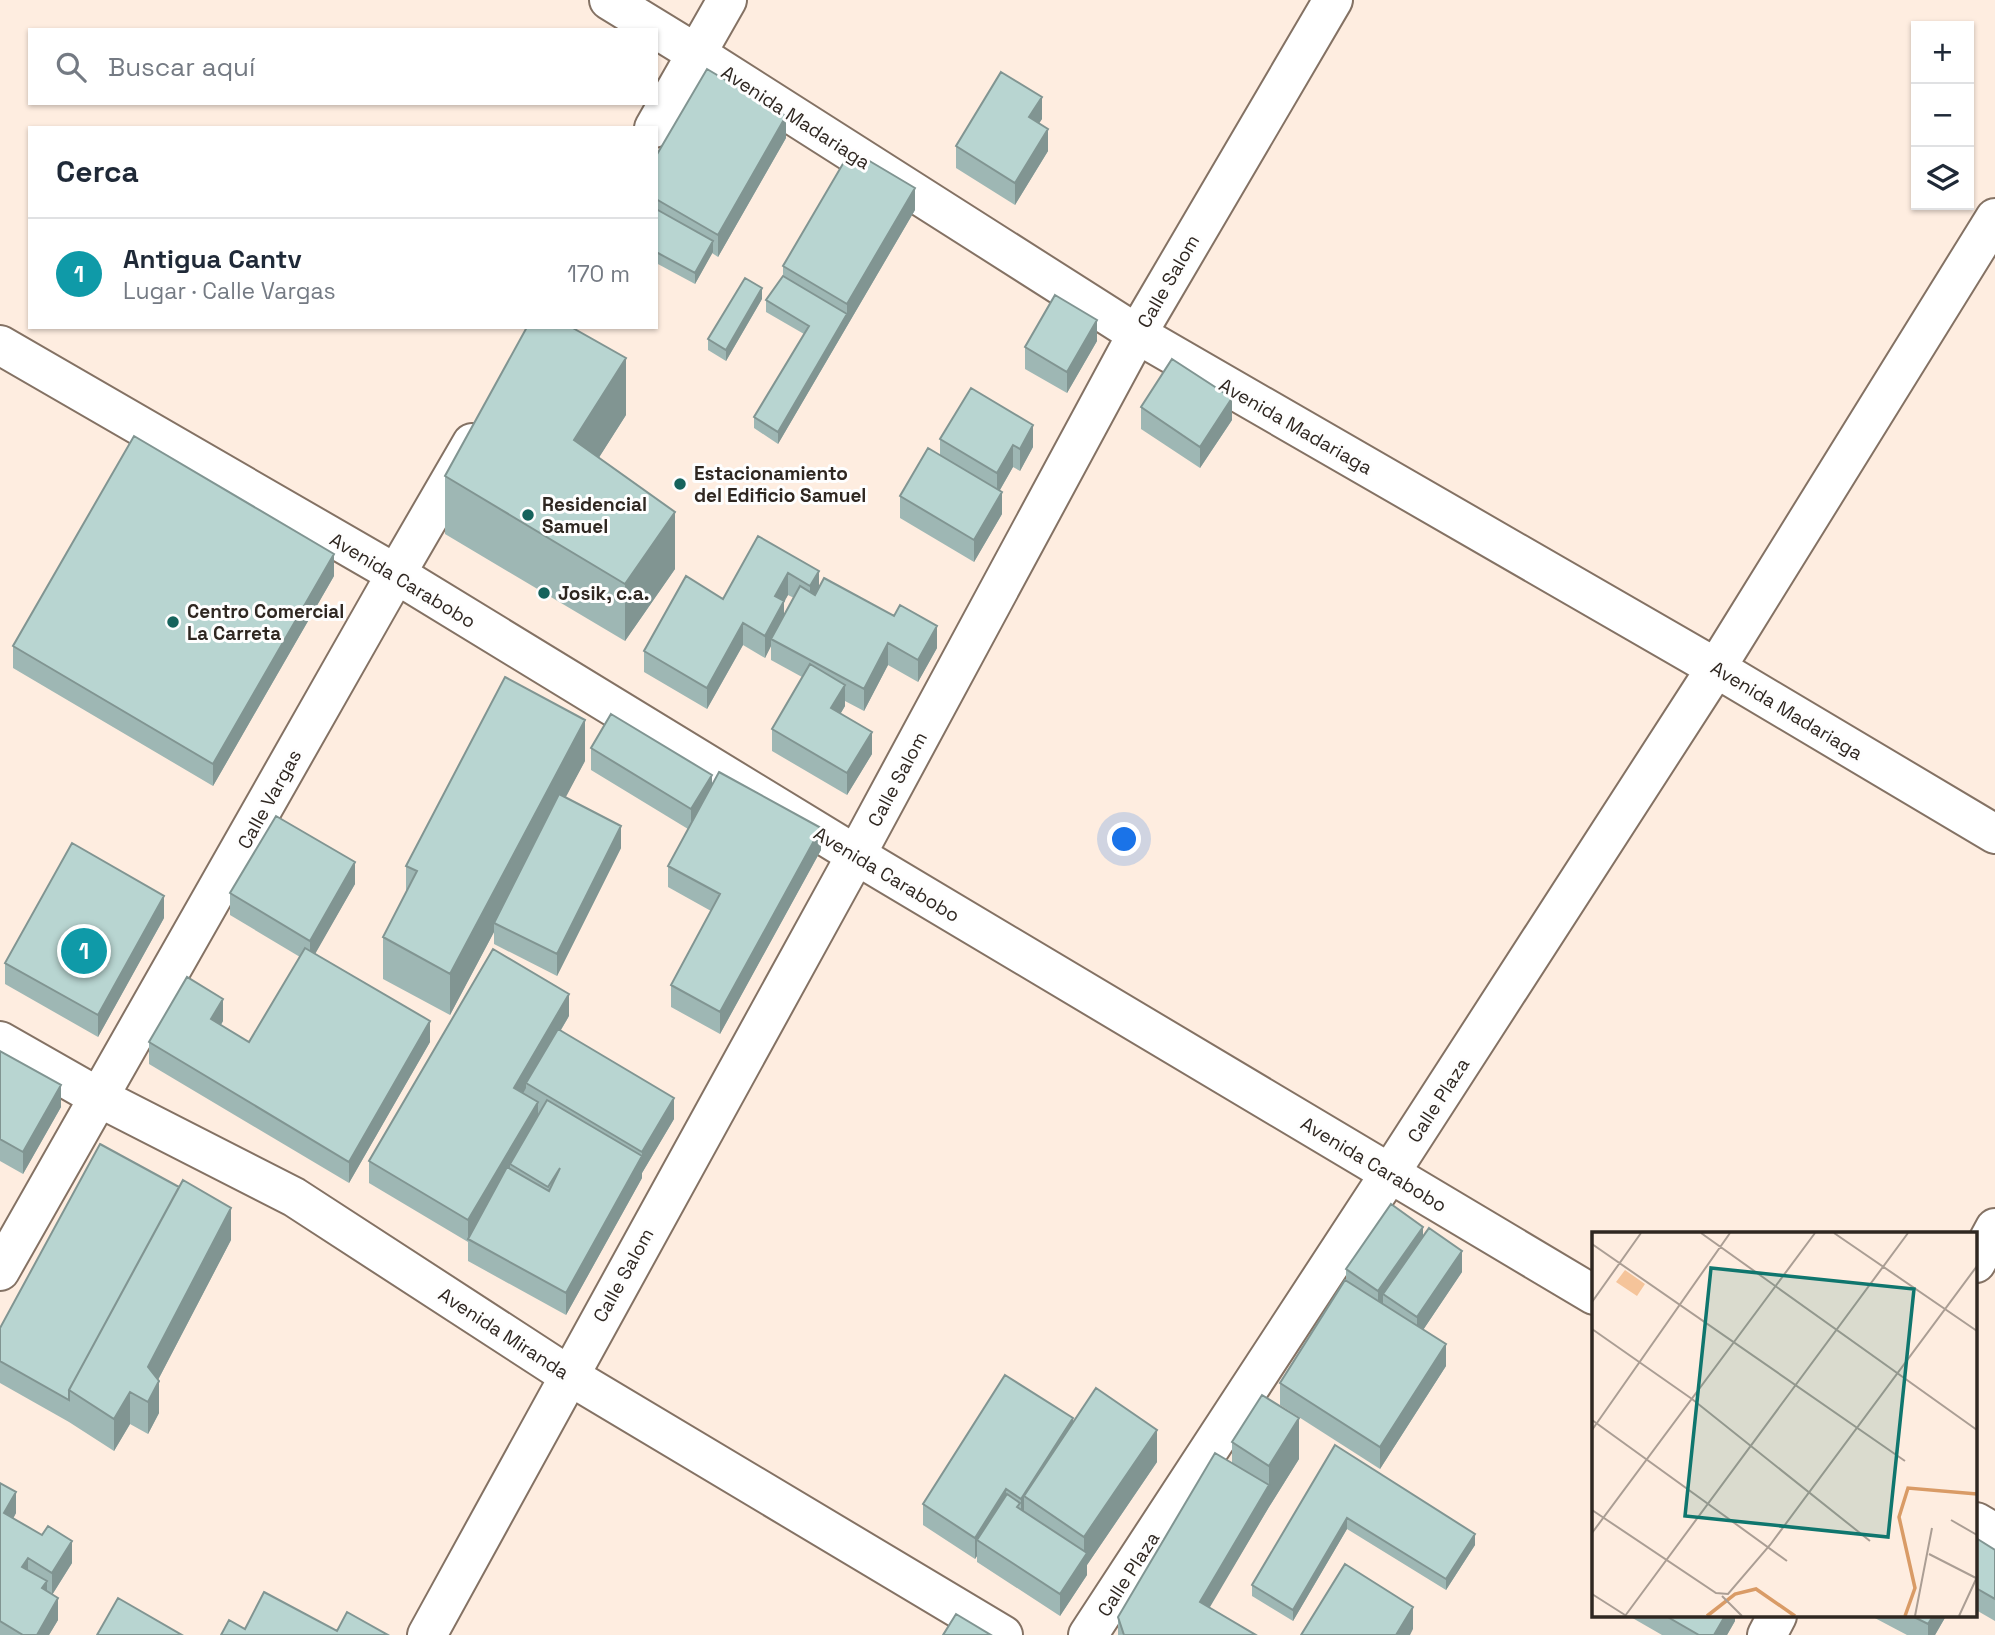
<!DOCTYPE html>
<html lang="es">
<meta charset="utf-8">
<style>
:root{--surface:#fff;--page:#f6f6f7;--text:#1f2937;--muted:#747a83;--line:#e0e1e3;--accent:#16635c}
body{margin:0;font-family:"Space Grotesk",sans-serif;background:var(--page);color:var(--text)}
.controls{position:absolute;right:21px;top:21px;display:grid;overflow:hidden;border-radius:0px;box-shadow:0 2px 5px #0004}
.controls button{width:63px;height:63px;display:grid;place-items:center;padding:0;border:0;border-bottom:2px solid var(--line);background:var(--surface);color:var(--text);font:35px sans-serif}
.you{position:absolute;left:1125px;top:840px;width:24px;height:24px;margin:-18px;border:5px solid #fff;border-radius:50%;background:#1a73e8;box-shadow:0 0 0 10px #1a73e833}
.badge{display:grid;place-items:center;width:46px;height:46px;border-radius:50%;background:var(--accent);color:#fff;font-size:23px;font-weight:700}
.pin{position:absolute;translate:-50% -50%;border:4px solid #fff;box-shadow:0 2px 7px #0006}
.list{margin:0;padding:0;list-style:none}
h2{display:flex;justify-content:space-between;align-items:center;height:91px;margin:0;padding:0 28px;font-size:30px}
h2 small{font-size:23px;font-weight:400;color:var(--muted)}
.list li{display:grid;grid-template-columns:46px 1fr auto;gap:21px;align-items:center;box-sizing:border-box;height:112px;padding:0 28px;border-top:2px solid var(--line)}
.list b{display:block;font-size:26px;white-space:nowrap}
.list p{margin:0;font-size:23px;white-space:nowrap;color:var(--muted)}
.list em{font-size:23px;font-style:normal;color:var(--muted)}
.icon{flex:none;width:38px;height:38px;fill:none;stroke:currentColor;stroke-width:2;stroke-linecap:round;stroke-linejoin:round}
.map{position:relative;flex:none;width:1995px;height:1635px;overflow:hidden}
.search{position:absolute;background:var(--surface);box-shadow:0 2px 5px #0004;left:28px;top:28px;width:630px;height:77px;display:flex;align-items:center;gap:18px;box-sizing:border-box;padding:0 24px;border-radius:0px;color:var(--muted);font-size:26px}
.panel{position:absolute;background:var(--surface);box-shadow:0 2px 5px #0004;left:28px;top:126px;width:630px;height:203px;border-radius:0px}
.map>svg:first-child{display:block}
</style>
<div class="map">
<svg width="1995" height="1635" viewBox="0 0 1995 1635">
<rect width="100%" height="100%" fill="#feede0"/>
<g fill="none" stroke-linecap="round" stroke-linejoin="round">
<g stroke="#847264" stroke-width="42">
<path id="minor" d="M609 0 697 54 1137 334 1716 668 1995 834
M654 128 727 0
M396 574 472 443
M1976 1263 1995 1228
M427 1635 856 855 1137 334 1333 0
M1088 1635 1390 1173 1716 668 1995 218
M1767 1635 1777 1616"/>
</g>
<g stroke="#847264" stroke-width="42">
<path id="tertiary" d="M0 345 396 574 856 855 1594 1295
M0 1041 100 1098 294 1197 568 1375 1003 1635
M0 1271 396 574
M1976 1522 1995 1533"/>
</g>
<use href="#minor" stroke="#fff" stroke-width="38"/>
<use href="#tertiary" stroke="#fff" stroke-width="38"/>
</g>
<path fill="#9eb7b4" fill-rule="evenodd" d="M1042 119 1039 123 1048 151 1015 205 956 168V146Z
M786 138 718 257 712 253 695 284 656 263V156Z
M915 210 778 444 754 428V417L804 334 766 312V300L783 276V266Z
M762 299 726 361 708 350V339Z
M1097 341 1067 393 1025 369V347Z
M1141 407 1232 420 1200 468 1141 429Z
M626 415 599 457 675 569 625 641 445 534V476Z
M940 439 1033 447 1020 471 1013 467 1000 490 1002 514 974 562 900 518V496L940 456Z
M758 536 819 587 937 648 918 682 888 665 864 711 845 701V706L840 714 872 754 847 795 772 751V729L802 677 771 660V646L765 658 743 645 707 709 644 672V651L723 599ZM788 595 794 598 784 616V602Z
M334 576 213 786 13 668V646Z
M591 748 712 784 821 850 720 1034 671 1007V985L711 911 668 887V866L688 829 591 770Z
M585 761 565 797 621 848 557 976 494 944V932L450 1015 383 979V937L406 893V866Z
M355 884 315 953 430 1042 349 1183 149 1064V1042L223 1021 221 1025 249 1042 300 957 230 915V893Z
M164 918 98 1037 5 984V963Z
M569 1016 561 1030 674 1119 642 1173V1178L566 1315 468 1261V1242L369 1183V1161Z
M0 1051 61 1107 23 1174 0 1161Z
M1423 1237 1462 1272 1423 1330 1446 1366 1380 1469 1280 1405V1383L1346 1280V1269Z
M231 1240 158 1380 159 1413 148 1434 130 1424 114 1451 69 1422 0 1383V1328Z
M1232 1442 1299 1459 1269 1507 1209 1607 1256 1635H1118V1617L1232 1463Z
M1335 1445 1475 1545 1446 1590 1347 1529 1293 1621 1252 1596V1585Z
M1157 1462 1087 1565V1575L1060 1616 977 1562V1556L975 1559 923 1525V1504Z
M0 1483 16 1513 13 1519 72 1563 52 1595 58 1620 49 1635H0Z
M1976 1538 1995 1550V1621L1976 1610Z
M1629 1616H1735V1621L1727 1635H1662Z
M1871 1616H1946L1935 1635H1907Z"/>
<path fill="#819592" d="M1042 97V119L1029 139V117Z
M786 116V138L718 257V235Z
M1048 129V151L1015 205V183Z
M915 188V210L778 444V432L847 314V304Z
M713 241V252L695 284V273Z
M762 288V299L726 361V350Z
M1097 320V341L1067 393V372Z
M626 358V415L574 497V440Z
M1232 398V420L1200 468V447Z
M1033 425V447L1020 471V449Z
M1013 445V467L997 495V473Z
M1002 492V514L974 562V540Z
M675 512V569L625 641V584Z
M334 554V576L213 786V764Z
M819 571V593L810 608V586Z
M788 573V595L784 602V623L771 639V646L765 658V636L775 596Z
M743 623V645L707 709V688Z
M937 626V648L918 682V660Z
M888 643V665L864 711V689Z
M845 685V706L831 730V708Z
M585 720V761L498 925 494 923V932L450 1015V974Z
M872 732V754L847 795V773Z
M712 775V796L691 831V809Z
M621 826V848L557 976V954Z
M821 828V850L720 1034V1012Z
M355 862V884L310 963V941Z
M164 896V918L98 1037V1015Z
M569 994V1016L528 1085 526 1083V1088L514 1110V1088Z
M223 999V1021L211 1041V1019Z
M430 1021V1042L349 1183V1162Z
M61 1085V1107L23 1174V1152Z
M674 1098V1119L642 1173V1178L566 1315V1293L642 1157V1152Z
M538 1102V1124L510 1164V1172L468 1239V1220Z
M231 1208V1240L148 1399V1367Z
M1423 1227V1249L1383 1294V1305L1378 1313V1291Z
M1462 1251V1272L1417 1339V1317Z
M1446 1344V1366L1380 1469V1447Z
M159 1381V1413L148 1434V1402Z
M130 1392V1424L114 1451V1419Z
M1073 1418V1440L1024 1496V1516L1021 1521V1499Z
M1299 1418V1459L1269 1507 1200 1624V1602L1269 1485V1466Z
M1157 1430V1462L1087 1565V1575L1060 1616V1594L1084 1557V1537Z
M1006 1489V1511L977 1540V1556L975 1559V1538Z
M16 1492V1513L4 1535V1513Z
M1347 1518V1529L1293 1621V1610Z
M1475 1534V1545L1446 1590V1579Z
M72 1541V1563L52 1595V1573Z
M28 1558V1580L22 1567Z
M47 1581V1603L42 1588Z
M58 1598V1620L49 1635H37Z
M1413 1607V1629L1410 1635H1396Z
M1725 1616H1735V1621L1727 1635H1714Z
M1933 1616H1946L1935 1635H1928V1624Z"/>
<path fill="#b8d5d1" stroke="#819592" stroke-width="2" d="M707 69 786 116 718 235 656 199V156Z
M1001 72 1042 97 1029 117 1048 129 1015 183 956 146Z
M851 150 915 188 847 304 783 266Z
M656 209 713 241 695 273 656 252Z
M783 276 847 314 778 432 754 417 809 326 766 300Z
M745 278 762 288 726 350 708 339Z
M1055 295 1097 320 1067 372 1025 347Z
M527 327H571L626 358 574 440 675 512 625 584 445 476Z
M1172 359 1232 398 1200 447 1141 407Z
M971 388 1033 425 1020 449 1013 445 997 473 940 439Z
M134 436 334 554 213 764 13 646Z
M928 448 1002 492 974 540 900 496Z
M758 536 819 571 810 586 788 573 775 596 784 601 765 636 743 623 707 688 644 651 686 576 723 599Z
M824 578 894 616 900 605 937 626 918 660 888 643 864 689 771 639 800 586 815 595Z
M810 664 845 685 831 708 872 732 847 773 772 729Z
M505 677 585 720 450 974 383 937 417 871 406 866Z
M611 714 712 775 691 809 591 748Z
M719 772 821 828 720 1012 671 985 720 894 668 866Z
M559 794 621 826 557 954 494 923Z
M276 816 355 862 310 941 230 893Z
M72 843 164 896 98 1015 5 963Z
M305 948 430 1021 349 1162 149 1042 187 977 223 999 211 1019 249 1042Z
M493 949 569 994 514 1088 538 1102 468 1220 369 1161Z
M558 1029 674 1098 642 1152 526 1083Z
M0 1051 61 1085 23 1152 0 1139Z
M547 1100 642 1156 566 1293 468 1239 507 1167 549 1191 560 1168 548 1187 510 1164Z
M100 1144 179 1187 69 1390V1400L0 1361V1328Z
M183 1180 231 1208 148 1367 159 1381 148 1402 130 1392 114 1419 69 1390Z
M1391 1204 1423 1227 1378 1291 1346 1269Z
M1429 1228 1462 1251 1417 1317 1383 1294Z
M1345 1280 1446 1344 1380 1447 1280 1383Z
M1005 1375 1073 1418 1021 1499 1006 1489 975 1538 923 1504Z
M1096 1388 1157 1430 1084 1537 1024 1496Z
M1262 1395 1299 1418 1269 1466 1232 1442Z
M1335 1445 1475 1534 1446 1579 1347 1518 1293 1610 1252 1585Z
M1215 1453 1269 1485 1200 1602 1256 1635H1124L1118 1617Z
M0 1483 16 1492 4 1513 42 1535 48 1526 72 1541 52 1573 28 1558 22 1567 47 1581 42 1588 58 1598 37 1635H23L0 1621Z
M1007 1494 1020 1503 1017 1507 1087 1553 1060 1594 977 1540Z
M1976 1538 1995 1550V1599L1976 1588Z
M1345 1564 1413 1607 1396 1635H1301Z
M264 1592 337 1631 347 1612 388 1635H221L229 1620 245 1629Z
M118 1598 182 1635H97Z
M956 1614 991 1635H943Z
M1666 1616H1725L1714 1635H1699Z
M1912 1616H1933L1928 1624Z"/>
<g fill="#16635c" stroke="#fefefe" stroke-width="2.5">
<circle cx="680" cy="484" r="7"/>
<circle cx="528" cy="515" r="7"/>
<circle cx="544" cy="593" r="7"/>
<circle cx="173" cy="622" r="7"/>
</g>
<g text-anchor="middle" stroke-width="6" stroke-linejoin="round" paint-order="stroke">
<g font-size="19" fill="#2f2721" stroke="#fefefe">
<text transform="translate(796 117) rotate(33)" y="7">Avenida Madariaga</text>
<text transform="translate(1168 281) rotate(-60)" y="7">Calle Salom</text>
<text transform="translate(1296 426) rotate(30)" y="7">Avenida Madariaga</text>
<text transform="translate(403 580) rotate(31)" y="7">Avenida Carabobo</text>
<text transform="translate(1787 710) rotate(31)" y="7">Avenida Madariaga</text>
<text transform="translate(897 779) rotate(-62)" y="7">Calle Salom</text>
<text transform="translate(269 799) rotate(-61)" y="7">Calle Vargas</text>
<text transform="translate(887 874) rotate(31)" y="7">Avenida Carabobo</text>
<text transform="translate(1438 1100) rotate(-57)" y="7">Calle Plaza</text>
<text transform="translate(1374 1164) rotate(31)" y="7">Avenida Carabobo</text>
<text transform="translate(623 1275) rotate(-61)" y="7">Calle Salom</text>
<text transform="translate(504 1333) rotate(33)" y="7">Avenida Miranda</text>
<text transform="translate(1128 1574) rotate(-57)" y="7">Calle Plaza</text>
</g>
<g font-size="19" font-weight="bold" fill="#2f2721" stroke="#fefefe" text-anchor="start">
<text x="694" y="480">Estacionamiento<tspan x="694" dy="22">del Edificio Samuel</tspan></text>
<text x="542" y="511">Residencial<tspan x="542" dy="22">Samuel</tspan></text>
<text x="558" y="600">Josik, c.a.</text>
<text x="187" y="618">Centro Comercial<tspan x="187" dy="22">La Carreta</tspan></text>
</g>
</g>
<g transform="translate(1592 1232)">
<rect width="385" height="385" fill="#feede0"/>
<path d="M33 38 53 52 45 64 24 50Z" fill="#f5c49a"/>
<path fill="none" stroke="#d99b66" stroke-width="3.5" d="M115 384 143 362 164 357 203 384M313 384 323 356 307 285 316 256 385 262"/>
<path fill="none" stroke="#ab9e94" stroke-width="2" d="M109 1 385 198M242 1 385 99M0 12 313 229M0 70 49 1M0 97 100 167 278 309M0 188 195 329M0 198 138 1M0 278 124 361 136 362 178 313 385 34M359 288 385 303M0 301 223 1M337 322 384 346M0 362 33 383M130 364 150 384M33 384 316 1M323 384 340 296M367 384 385 345"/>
<path fill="#0f766e" fill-opacity="0.15" stroke="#0f766e" stroke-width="3.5" d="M119 36 322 57 296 305 93 284Z"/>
<rect width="385" height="385" fill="none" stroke="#2f2721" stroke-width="3.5"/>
</g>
</svg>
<div class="controls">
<button>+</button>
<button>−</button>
<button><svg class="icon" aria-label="layers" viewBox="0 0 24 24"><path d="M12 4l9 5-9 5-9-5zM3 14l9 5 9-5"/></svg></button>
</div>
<div class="you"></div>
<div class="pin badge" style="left:84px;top:951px;background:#0f9aa8">1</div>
<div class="search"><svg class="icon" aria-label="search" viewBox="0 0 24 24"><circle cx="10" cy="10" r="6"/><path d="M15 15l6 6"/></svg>Buscar aquí</div>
<section class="panel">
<h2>Cerca<small></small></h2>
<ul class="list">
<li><span class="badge" style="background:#0f9aa8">1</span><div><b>Antigua Cantv</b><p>Lugar · Calle Vargas</p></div><em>170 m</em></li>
</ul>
</section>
</div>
